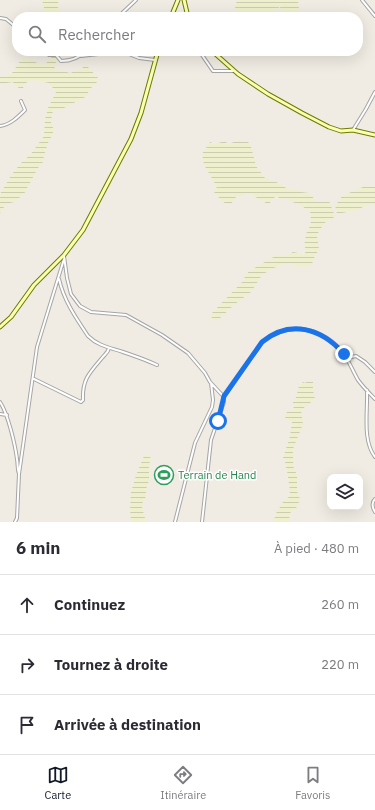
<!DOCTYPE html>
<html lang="fr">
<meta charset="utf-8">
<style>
:root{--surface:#fff;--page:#f2f2f3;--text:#2b2b33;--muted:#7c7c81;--line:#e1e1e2;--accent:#111827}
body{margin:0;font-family:"IBM Plex Sans",sans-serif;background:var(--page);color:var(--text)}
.controls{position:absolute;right:12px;bottom:12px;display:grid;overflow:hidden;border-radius:8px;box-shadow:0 4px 16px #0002}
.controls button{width:36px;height:36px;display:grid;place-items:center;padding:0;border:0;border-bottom:1px solid var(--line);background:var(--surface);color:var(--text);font:20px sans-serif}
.stop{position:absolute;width:12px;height:12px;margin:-9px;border:3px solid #1a73e8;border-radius:50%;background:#fff}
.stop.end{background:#1a73e8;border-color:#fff;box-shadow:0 1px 4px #0008}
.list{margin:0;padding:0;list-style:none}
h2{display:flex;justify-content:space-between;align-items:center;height:52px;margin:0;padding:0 16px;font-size:17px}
h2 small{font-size:13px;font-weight:400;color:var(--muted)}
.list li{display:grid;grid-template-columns:26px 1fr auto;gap:12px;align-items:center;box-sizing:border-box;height:60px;padding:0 16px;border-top:1px solid var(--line)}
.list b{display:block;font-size:15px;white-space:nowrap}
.list em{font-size:13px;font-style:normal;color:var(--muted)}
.icon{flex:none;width:22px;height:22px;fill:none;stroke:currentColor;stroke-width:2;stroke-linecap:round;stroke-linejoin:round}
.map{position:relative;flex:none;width:375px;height:522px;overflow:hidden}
.search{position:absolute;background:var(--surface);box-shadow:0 4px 16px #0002;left:12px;right:12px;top:12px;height:44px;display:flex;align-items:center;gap:10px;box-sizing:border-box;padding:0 14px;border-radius:16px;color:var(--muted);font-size:15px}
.sheet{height:232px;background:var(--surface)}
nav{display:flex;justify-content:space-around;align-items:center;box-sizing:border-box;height:56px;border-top:1px solid var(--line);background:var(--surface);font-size:11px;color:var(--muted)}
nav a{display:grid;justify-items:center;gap:2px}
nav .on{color:var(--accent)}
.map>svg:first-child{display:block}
</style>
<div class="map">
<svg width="375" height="522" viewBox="0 0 375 522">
<defs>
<pattern id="farmland-rules" width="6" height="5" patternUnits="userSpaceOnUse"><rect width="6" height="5" fill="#eef0cd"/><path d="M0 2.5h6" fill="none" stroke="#cccdb0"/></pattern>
</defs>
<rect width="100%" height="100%" fill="#f0ece3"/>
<path fill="url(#farmland-rules)" d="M42 0H59L57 7 59 8V13L56 17H44V8Z
M238 0H300L298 3 299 9 292 13H284L282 12 280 7 262 17H241V15L234 6Z
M52 57H58V59L54 66 55 69 70 73 82 69 84 65 88 67 98 78 97 82 89 90 87 96 62 109H53L52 117 50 120 53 127V135L49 140 44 156 43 162 38 168 24 194 14 202 6 204 0 213V194L12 174 21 163 30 155 44 136 45 119 48 108 56 92 49 83 34 80 27 82 23 88H19L14 85 13 82 0 84V77L7 76 12 73 22 58 31 59 37 63 45 65 49 59Z
M225 141 228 144 237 141 248 142 251 146 256 166 265 178 281 184 286 188 292 190 299 189 301 192 309 193 317 202 329 201 335 216 331 220H327L319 231 317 236 319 249 313 260 312 265 306 267 301 266 297 267 289 263 273 268 262 275 251 292 235 304 218 320H215L212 318 210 315 244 280 245 276 250 270 251 271 256 267 277 255H287L293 252 303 254 306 252V249L304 246 306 234 310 226 311 220 310 210 309 209H306L299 204 292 202 287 198 280 199 277 196 272 199 270 203H266L248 193 236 197 231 204H226L222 201 213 191 217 187 204 165 202 154 210 142 215 144Z
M365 186 375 187V205L369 204 357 210 337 214 335 205 339 201 342 196Z
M308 381H313V390L315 399 301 410 303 424 293 449V460L294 470 297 474V491L300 499 297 507 290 513 289 522H273L277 511 283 503 282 501 289 497 290 491 287 471 285 463 286 459 283 458 290 436 292 421 286 420 285 417 286 413 290 410 293 411 294 405 292 404 298 394 297 392 299 386 303 382 305 383Z
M144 456H148L151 458 149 464V481L147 485 145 499 143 500 142 507 146 522H131L130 509 131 492 136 475Z"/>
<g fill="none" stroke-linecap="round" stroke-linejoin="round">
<g stroke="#a5a5a5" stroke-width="4">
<path id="street" d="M362 0 375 16
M118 17 136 0
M0 18 6 19 17 28
M45 51 49 55H56L61 61C71 61 79 58 86 51
M197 51 202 55 213 71H234
M81 56 107 53 129 54 139 58 155 60
M0 126C10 125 18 117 25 110L21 101
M353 130 366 109 375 92
M64 256 67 278 71 294 80 306 91 312 126 315 162 335 188 353 205 373 210 382 224 397 262 342C273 333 285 329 299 329 319 330 337 341 347 359 351 366 354 373 358 380 363 387 369 393 375 399
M59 279C64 301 76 318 88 336 98 346 111 348 123 352 135 356 146 360 157 365
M347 358 356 356 365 362 375 372
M34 379 81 402 83 400C82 380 89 373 102 358 105 354 108 353 109 348
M367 390C368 411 362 440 375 457
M0 402C8 414 15 444 17 459 18 464 17 469 19 474L17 518 15 522
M0 414 7 415
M19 474 37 347 64 259
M375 499C371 503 372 507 375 512
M175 522 195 443 212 407 213 400 211 383
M202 522 211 440 224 402V397"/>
</g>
<g stroke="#6d7a00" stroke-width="5">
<path id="secondary" d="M184 0 188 17
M171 17 178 0
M212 51 238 74 268 94 302 113 329 127 341 131 353 130 375 135
M0 327 11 317 34 285 64 255 83 230 131 139 141 113 158 51"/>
</g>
<use href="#street" stroke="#fff" stroke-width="2"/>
<use href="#secondary" stroke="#fafeb3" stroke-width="3"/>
</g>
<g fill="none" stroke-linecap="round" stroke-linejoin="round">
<path stroke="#1a73e8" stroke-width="5" d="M218 421 224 396 262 342C290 319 321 328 344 354"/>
</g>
<defs>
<g id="stadium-ring" transform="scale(1)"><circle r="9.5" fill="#fff" stroke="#2e9e5b" stroke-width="1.5"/><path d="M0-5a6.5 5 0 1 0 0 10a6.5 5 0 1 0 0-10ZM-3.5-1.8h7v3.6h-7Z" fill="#2e9e5b"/></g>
</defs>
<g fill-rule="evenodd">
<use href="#stadium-ring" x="164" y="475"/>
</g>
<g text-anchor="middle" stroke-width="3" stroke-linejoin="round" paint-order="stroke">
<g font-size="11" fill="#27864d" stroke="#fff" text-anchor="start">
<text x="178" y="479">Terrain de Hand</text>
</g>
</g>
</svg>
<div class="controls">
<button><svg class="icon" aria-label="layers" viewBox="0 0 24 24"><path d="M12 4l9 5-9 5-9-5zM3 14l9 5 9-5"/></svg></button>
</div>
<div class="stop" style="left:218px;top:421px"></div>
<div class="stop end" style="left:344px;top:354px"></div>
<div class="search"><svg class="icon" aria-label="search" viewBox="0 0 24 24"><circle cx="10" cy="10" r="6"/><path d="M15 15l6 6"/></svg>Rechercher</div>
</div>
<section class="sheet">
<h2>6 min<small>À pied · 480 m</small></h2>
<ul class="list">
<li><svg class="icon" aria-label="ahead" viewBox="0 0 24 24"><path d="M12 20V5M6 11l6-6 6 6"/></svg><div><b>Continuez</b></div><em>260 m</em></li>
<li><svg class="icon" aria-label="right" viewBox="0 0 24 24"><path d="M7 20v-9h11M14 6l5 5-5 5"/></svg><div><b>Tournez à droite</b></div><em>220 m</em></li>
<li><svg class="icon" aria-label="arrive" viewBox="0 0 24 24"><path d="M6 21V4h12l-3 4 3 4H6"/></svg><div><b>Arrivée à destination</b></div></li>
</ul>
</section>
<nav>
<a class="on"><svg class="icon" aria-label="map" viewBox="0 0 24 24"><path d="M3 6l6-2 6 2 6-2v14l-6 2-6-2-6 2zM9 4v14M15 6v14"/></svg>Carte</a>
<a><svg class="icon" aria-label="directions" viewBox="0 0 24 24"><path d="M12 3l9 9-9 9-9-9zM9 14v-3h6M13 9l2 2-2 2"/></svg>Itinéraire</a>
<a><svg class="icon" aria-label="saved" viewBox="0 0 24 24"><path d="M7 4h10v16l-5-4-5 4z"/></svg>Favoris</a>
</nav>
